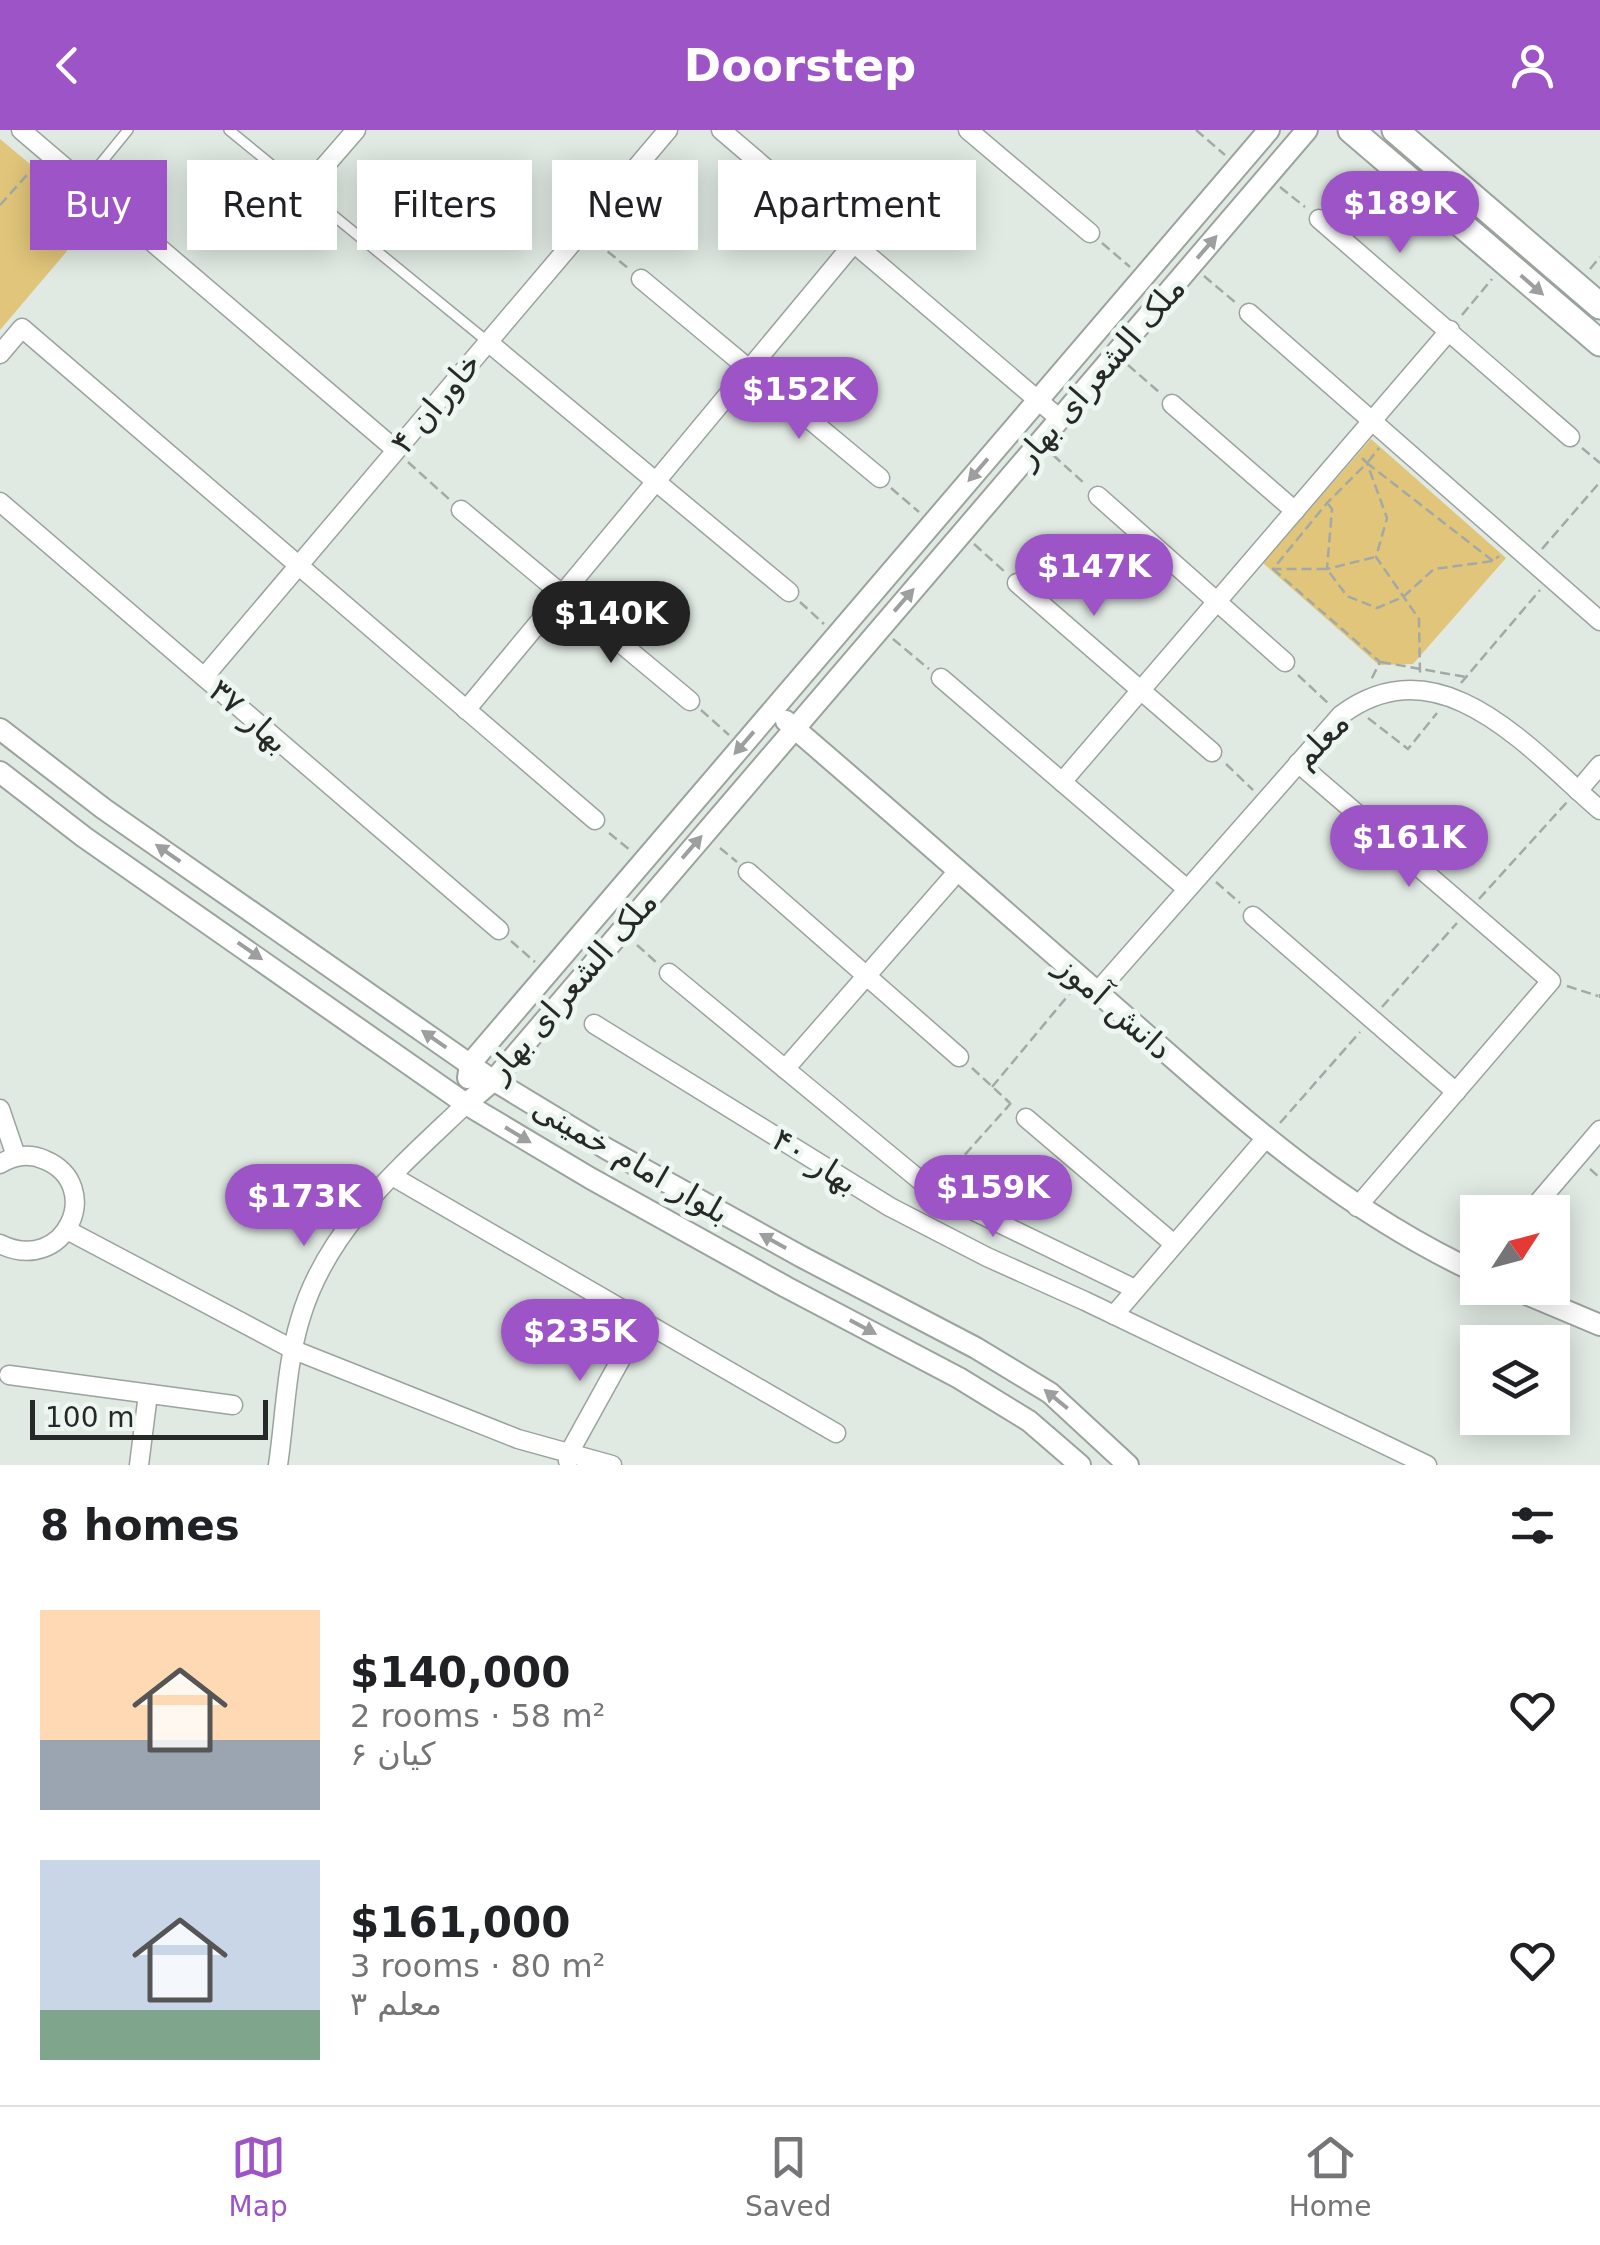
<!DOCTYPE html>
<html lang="en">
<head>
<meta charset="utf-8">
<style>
	body { margin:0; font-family:"DejaVu Sans","Noto Sans Arabic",sans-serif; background:#f6f6f6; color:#202124; height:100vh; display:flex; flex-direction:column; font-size:38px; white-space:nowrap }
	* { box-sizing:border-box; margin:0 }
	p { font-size:32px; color:#757577 }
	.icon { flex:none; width:55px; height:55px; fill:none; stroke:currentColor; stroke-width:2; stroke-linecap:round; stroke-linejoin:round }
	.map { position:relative; height:1335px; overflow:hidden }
	.details { display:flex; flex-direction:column; background:#fff; flex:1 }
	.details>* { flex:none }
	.top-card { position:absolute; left:30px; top:30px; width:1000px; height:90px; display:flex; gap:20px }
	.needle { width:65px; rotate:54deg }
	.controls { position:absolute; left:1460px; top:1065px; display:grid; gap:20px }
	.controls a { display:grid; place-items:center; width:110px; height:110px; border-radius:0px; background:#fff; box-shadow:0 5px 25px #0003; font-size:50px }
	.scale { position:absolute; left:30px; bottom:25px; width:238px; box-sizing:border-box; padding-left:10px; border:5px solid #262927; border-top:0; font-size:28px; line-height:35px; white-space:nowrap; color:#262927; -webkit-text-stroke:8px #edf6f0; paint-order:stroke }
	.price { position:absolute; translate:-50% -85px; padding:0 22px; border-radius:35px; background:#9d54c7; color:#fff; font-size:32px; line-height:65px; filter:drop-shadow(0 2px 5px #0008) }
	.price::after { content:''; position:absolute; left:50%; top:60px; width:30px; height:22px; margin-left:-15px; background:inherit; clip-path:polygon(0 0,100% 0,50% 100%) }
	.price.selected { background:#222; color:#fff }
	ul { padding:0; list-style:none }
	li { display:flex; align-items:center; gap:30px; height:250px; padding:0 40px }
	li span { display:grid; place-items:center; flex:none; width:280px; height:200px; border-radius:0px; color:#555 }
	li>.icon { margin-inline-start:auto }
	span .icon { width:120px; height:120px; fill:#fffc; stroke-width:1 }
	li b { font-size:42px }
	h2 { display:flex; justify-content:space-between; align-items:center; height:120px; padding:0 40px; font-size:42px }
	.chip { padding:0 35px; border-radius:0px; background:#fff; box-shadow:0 5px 25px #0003; font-size:35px; line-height:90px }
	.chip.selected { background:#9d54c7; color:#fff }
	header { display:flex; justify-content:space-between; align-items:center; height:130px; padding:0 40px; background:#9d54c7; color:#fff; font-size:45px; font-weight:700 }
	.menu { display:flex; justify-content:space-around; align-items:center; height:140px; border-top:2px solid #e0e0e0; background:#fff; font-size:28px; color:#757577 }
	.menu a { display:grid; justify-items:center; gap:5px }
	.menu .selected { color:#9d54c7 }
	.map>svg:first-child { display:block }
	.green { fill:#e0c57a }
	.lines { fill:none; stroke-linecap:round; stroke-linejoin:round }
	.service-casing { stroke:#9ba39d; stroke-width:12 }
	.minor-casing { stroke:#9ba39d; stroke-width:21 }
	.tertiary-casing { stroke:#9ba39d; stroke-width:24 }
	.secondary-casing { stroke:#9ba39d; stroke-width:29 }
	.path { stroke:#a3aaa5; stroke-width:2.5; stroke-dasharray:10 5; stroke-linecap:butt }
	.service { stroke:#fff; stroke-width:9 }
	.minor { stroke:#fff; stroke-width:18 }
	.tertiary { stroke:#fff; stroke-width:20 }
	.secondary { stroke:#fff; stroke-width:25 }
	.oneway { fill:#9d9f9e }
	.labels { text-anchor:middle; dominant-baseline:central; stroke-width:10; stroke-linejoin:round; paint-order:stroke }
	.street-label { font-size:32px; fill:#262927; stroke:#edf6f0 }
</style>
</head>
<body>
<header><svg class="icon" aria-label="back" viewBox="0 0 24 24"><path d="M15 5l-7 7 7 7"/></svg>Doorstep<svg class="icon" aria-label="person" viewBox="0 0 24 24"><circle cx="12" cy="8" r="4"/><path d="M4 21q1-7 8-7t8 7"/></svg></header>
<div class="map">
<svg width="1600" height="1335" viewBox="0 0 1600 1335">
	<rect width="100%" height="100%" fill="#e0e9e2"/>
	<g class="green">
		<path d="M0 9 95 88 0 200Z"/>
		<path d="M1371 309 1506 428 1413 534 1379 535 1263 433Z"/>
	</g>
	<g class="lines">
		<g class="service-casing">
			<g id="service">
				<path d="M229 0 488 212"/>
				<path d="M84 54 128 0"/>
			</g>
		</g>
		<g class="minor-casing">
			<g id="minor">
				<path d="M21 0 396 320"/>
				<path d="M721 0 1060 289"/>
				<path d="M968 0 1090 103"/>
				<path d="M303 61 356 0"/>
				<path d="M1319 89 1570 307"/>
				<path d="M641 149 880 348"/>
				<path d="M1249 183 1600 491"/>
				<path d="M488 212 789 462"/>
				<path d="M0 224 22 198 595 690"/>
				<path d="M1172 274 1295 381"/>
				<path d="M1098 366 1285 532"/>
				<path d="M0 372 499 800"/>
				<path d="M461 380 690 571"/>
				<path d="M1017 453 1212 622"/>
				<path d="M204 547 668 0"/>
				<path d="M941 548 1187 759"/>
				<path d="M466 580 854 113"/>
				<path d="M1298 633 1551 851 1357 1077"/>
				<path d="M1062 652 1450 200"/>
				<path d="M1578 661 1600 635"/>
				<path d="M748 742 959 927"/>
				<path d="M1253 786 1456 962"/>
				<path d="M669 843 933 1061 1135 1159"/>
				<path d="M1097 862 1341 585C1440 511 1529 619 1600 680"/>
				<path d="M594 894 890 1077 987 1127 1085 1171 1427 1335"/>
				<path d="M785 939 958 741"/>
				<path d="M0 979 16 1026"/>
				<path d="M1026 988 1174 1114"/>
				<path d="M0 1034C14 1025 30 1023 45 1030 105 1055 66 1146 0 1114"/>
				<path d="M392 1046 836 1303"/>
				<path d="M1530 1082 1600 1000"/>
				<path d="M67 1100 294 1220 518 1309 612 1335"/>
				<path d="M1114 1185 1265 1009"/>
				<path d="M9 1245 233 1275"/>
				<path d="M568 1331 569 1323 642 1191"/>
				<path d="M139 1335 148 1264"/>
				<path d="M278 1335C285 1288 286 1236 300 1190 326 1099 400 1037 466 974"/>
			</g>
		</g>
		<g class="tertiary-casing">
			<g id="tertiary">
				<path d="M786 591C897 686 1007 784 1118 880 1234 981 1336 1077 1478 1143"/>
				<path d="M0 599 104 679 485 945 607 1019 802 1127 976 1218 1050 1263 1128 1335"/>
				<path d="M0 642 84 707 466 974 590 1048 786 1157 959 1248 1029 1291 1080 1335"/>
				<path d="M468 948 470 934 1269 0"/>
				<path d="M466 974 494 950 1307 0"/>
				<path d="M1512 1158 1600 1195"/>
			</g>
		</g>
		<g class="secondary-casing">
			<g id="secondary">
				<path d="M1351 0 1600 213"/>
				<path d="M1395 0 1600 176"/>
			</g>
		</g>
		<g class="path">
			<path d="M1196 0 1225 25"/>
			<path d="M1280 57 1305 77"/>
			<path d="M0 75 36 35"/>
			<path d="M596 112 628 138"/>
			<path d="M1102 113 1130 137"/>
			<path d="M1590 139 1600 127"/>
			<path d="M1204 146 1236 173"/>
			<path d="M1462 185 1492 149"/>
			<path d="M1128 235 1159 262"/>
			<path d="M1582 318 1600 333"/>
			<path d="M1053 325 1084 353"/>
			<path d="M1362 328 1367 333 1387 388 1376 427 1419 489 1420 544"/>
			<path d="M408 332 450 370"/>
			<path d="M1368 332 1379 318"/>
			<path d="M891 358 919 382"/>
			<path d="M1328 374 1332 379 1327 439 1375 427"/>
			<path d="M974 414 1005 442"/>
			<path d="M1542 419 1600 352"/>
			<path d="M1493 431 1367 333 1327 373 1273 439H1327L1347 466 1377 478 1403 467 1434 439 1493 431 1499 426"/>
			<path d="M1273 439 1380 532 1371 550"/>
			<path d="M800 472 824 494"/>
			<path d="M893 509 929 539"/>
			<path d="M1381 532 1466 547"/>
			<path d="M1298 545 1329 574"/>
			<path d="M1461 553 1540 460"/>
			<path d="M701 580 729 605"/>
			<path d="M1368 588 1408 619 1437 583"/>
			<path d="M1226 634 1253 660"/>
			<path d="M609 703 630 720"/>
			<path d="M720 718 737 732"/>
			<path d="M1216 752 1240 773"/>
			<path d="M1479 769 1568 671"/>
			<path d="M511 811 535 832"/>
			<path d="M637 815 657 833"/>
			<path d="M1567 856 1598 866"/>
			<path d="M1600 864V868"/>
			<path d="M1382 877 1457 793"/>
			<path d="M972 938 1010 973"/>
			<path d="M992 957 1071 862"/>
			<path d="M1280 993 1360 902"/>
			<path d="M1590 1039 1600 1048"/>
			<path d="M945 1047 1011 973"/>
		</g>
		<use href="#service" class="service"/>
		<use href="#minor" class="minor"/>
		<use href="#tertiary" class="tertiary"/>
		<use href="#secondary" class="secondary"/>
	</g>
	<defs><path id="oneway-solid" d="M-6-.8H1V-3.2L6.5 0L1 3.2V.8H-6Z" transform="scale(2.5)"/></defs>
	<g class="oneway">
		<use href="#oneway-solid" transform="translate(1207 117) rotate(-49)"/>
		<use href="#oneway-solid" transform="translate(1532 155) rotate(41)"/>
		<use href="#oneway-solid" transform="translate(978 340) rotate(131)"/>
		<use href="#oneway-solid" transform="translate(904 470) rotate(-49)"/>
		<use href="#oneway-solid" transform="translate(744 613) rotate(131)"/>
		<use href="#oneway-solid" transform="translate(692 717) rotate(-49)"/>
		<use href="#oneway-solid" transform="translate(168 723) rotate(-145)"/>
		<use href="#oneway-solid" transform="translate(250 821) rotate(35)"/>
		<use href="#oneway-solid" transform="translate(434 909) rotate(-145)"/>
		<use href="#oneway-solid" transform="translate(518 1005) rotate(31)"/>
		<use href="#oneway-solid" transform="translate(773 1111) rotate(-151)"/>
		<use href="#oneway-solid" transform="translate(863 1197) rotate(28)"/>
		<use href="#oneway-solid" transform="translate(1056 1269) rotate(-141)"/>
	</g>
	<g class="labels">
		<g class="street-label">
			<text transform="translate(1100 242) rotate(-49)">ملک الشعرای بهار</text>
			<text transform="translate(436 273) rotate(-50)">خاوران ۴</text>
			<text transform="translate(249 586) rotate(41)">بهار ۳۷</text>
			<text transform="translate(1321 610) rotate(-46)">معلم</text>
			<text transform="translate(572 856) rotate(-49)">ملک الشعرای بهار</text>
			<text transform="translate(1114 877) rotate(41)">دانش آموز</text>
			<text transform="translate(631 1030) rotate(30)">بلوار امام خمینی</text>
			<text transform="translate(815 1031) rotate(32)">بهار ۴۰</text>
		</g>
	</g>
</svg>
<div class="controls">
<a><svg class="needle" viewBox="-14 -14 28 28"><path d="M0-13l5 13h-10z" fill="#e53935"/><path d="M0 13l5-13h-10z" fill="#757577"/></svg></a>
<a><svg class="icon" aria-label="layers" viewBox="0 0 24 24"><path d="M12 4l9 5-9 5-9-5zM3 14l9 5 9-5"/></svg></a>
</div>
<div class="scale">100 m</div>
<b class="price" style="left:1400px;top:126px">$189K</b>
<b class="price" style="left:799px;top:312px">$152K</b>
<b class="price" style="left:1094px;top:489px">$147K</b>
<b class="price selected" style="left:611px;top:536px">$140K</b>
<b class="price" style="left:1409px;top:760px">$161K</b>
<b class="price" style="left:993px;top:1110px">$159K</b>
<b class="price" style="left:304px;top:1119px">$173K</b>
<b class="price" style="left:580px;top:1254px">$235K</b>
<div class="top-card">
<a class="chip selected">Buy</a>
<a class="chip">Rent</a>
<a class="chip">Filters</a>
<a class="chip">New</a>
<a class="chip">Apartment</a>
</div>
</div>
<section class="details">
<h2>8 homes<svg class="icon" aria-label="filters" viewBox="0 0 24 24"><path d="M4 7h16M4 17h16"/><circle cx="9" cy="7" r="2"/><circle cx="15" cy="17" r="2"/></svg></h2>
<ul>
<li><span style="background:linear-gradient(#ffd9b3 65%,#9aa5b1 0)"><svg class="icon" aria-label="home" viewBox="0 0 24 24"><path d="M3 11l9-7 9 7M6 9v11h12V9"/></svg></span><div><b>$140,000</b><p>2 rooms · 58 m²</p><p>کیان ۶</p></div><svg class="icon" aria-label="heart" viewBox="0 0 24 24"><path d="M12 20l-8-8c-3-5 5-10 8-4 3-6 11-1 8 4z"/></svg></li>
<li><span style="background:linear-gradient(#c9d6e8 75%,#7fa58c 0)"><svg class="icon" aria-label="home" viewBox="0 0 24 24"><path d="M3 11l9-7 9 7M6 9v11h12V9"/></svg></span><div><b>$161,000</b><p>3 rooms · 80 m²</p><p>معلم ۳</p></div><svg class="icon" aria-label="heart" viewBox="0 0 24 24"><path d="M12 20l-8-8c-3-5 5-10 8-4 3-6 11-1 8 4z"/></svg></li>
</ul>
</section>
<nav class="menu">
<a class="selected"><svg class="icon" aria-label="map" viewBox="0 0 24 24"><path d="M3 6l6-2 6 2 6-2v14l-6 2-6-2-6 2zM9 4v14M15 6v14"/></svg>Map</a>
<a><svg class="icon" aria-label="saved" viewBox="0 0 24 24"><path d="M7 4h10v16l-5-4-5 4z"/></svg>Saved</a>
<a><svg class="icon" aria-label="home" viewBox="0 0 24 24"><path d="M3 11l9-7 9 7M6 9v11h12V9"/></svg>Home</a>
</nav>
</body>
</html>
